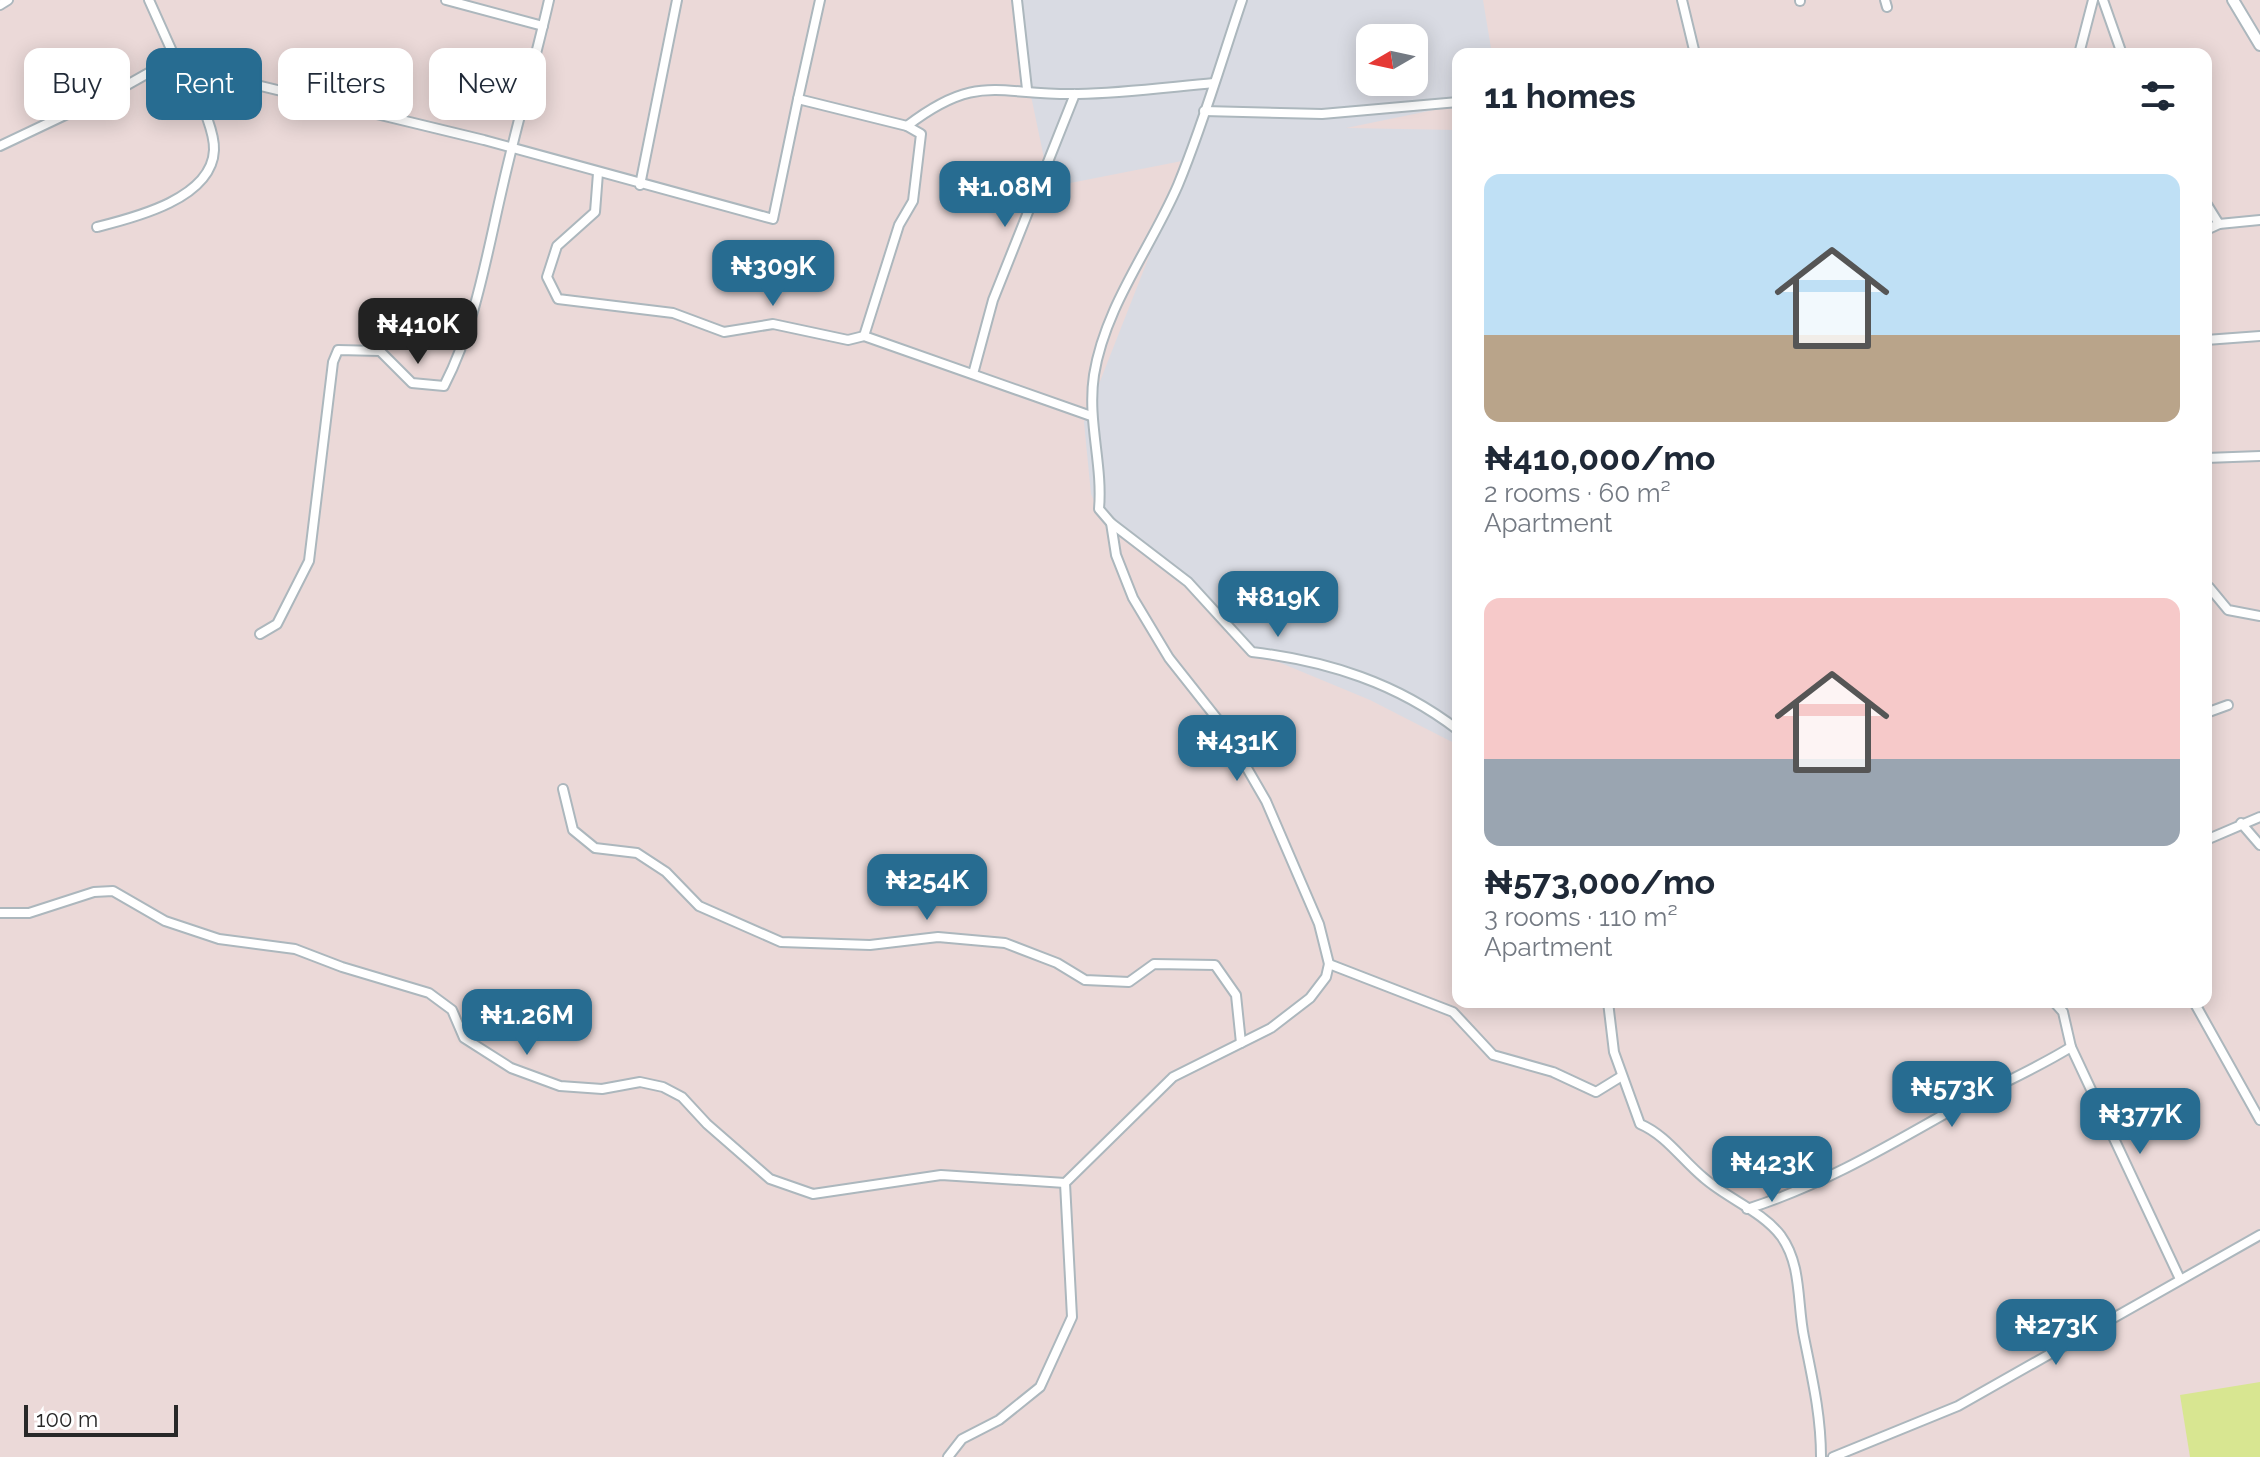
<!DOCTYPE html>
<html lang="en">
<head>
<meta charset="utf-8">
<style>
	body { margin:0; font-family:Raleway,sans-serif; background:#f6f6f7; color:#1f2937; height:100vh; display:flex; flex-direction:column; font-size:30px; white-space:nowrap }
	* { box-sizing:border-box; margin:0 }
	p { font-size:26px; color:#747a83 }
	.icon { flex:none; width:44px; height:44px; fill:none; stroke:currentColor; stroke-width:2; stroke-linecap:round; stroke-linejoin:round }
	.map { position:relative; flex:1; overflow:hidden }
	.details { position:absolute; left:1452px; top:48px; width:760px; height:960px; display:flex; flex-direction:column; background:#fff; border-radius:16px; box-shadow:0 4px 20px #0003 }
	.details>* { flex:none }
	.guide { position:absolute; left:24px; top:48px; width:760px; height:72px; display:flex; gap:16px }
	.needle { width:52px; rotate:261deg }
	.buttons { position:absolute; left:1356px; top:24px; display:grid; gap:16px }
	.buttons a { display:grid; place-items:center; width:72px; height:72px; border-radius:16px; background:#fff; box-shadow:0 4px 20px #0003; font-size:40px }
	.scale { position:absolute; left:24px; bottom:20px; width:154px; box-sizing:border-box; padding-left:8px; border:4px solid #282828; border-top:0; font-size:22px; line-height:28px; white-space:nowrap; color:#282828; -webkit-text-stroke:6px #fff; paint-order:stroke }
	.price { position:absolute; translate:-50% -68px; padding:0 18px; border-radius:16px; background:#276c91; color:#fff; font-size:26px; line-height:52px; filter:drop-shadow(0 2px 4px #0008) }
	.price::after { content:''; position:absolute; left:50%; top:48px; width:24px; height:18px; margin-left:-12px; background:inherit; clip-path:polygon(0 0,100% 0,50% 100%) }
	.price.on { background:#222; color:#fff }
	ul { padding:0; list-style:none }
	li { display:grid; align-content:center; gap:16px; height:424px; padding:0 32px }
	li span { display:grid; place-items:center; height:248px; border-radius:16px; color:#555 }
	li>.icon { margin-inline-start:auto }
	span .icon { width:144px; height:144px; fill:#fffc; stroke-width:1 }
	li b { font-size:34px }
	h2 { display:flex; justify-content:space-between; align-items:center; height:96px; padding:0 32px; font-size:34px }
	.tag { padding:0 28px; border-radius:16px; background:#fff; box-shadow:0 4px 20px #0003; font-size:28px; line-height:72px }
	.tag.on { background:#276c91; color:#fff }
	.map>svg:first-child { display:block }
	.industrial { fill:#d9dbe3; fill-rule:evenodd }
	.green { fill:#d8e691 }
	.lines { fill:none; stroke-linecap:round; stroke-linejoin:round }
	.minor-casing { stroke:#acb7bd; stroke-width:12 }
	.tertiary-casing { stroke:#acb7bd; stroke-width:14 }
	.minor { stroke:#fff; stroke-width:8 }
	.tertiary { stroke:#fff; stroke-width:10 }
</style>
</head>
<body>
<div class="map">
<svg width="2260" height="1457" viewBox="0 0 2260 1457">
	<rect width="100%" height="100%" fill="#ebd9d8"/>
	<path class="industrial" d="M1011 0H1483L1492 54H1458V105L1346 128 1458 130V745L1370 700 1254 652 1200 588 1102 519 1091 494 1084 422 1187 160 1050 187ZM1370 38H1414V82H1370Z"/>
	<path class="green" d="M2260 1382V1457H2190L2180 1395Z"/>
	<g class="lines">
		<g class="minor-casing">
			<g id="minor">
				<path d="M149 0 175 58 186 68 484 140 773 219 798 99"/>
				<path d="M446 0 543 26"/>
				<path d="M820 0 798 99 907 126C979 71 998 96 1078 94 1123 93 1169 87 1214 83"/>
				<path d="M1017 0 1027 89"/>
				<path d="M1682 0 1695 54"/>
				<path d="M1800 0V1"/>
				<path d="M1885 0 1887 7"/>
				<path d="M2103 0 2122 54"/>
				<path d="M0 5 8 0"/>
				<path d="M2079 54 2093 0"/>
				<path d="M1204 111 1322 114 1458 102"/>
				<path d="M0 146 120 89 175 58"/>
				<path d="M598 173 595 212 557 246 547 277 558 299 673 313 724 332 773 324 848 340 864 336 1091 416"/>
				<path d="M640 185 677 0"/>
				<path d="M2206 203 2219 224 2206 230"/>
				<path d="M2219 224 2260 220"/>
				<path d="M97 227C133 218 212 199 214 150 215 128 194 88 186 68"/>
				<path d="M864 336 899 225 913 201 921 134 907 126"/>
				<path d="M2206 340 2260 336"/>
				<path d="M973 374 993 300 1075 94"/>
				<path d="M2206 458 2260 456"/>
				<path d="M1111 523 1188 582 1252 652C1328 661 1397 683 1458 730"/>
				<path d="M2209 587 2228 610 2260 616"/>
				<path d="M260 634 277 624 309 561 333 362 338 350 380 351 412 383 444 386C476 324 487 253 503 185 517 123 535 62 549 0"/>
				<path d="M2206 713 2228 705"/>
				<path d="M563 789 573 830 595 848 637 853 666 872 699 906 781 942 870 945 938 937 1005 943 1057 963 1085 980 1129 982 1154 964 1215 965 1236 995 1241 1043"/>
				<path d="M2241 823 2260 845"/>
				<path d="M2206 840 2260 817"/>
				<path d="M0 913H29L94 892 113 891 165 921 219 939 295 949 342 967 429 993 452 1010 464 1038 511 1068 560 1086 602 1089 640 1082 663 1087 682 1097 707 1124 770 1179 813 1194 941 1175 1065 1183"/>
				<path d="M1329 964 1453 1012 1493 1055 1553 1072 1596 1092 1622 1076"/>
				<path d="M1608 1002 1614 1052 1640 1124C1666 1135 1682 1160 1704 1178 1728 1199 1762 1211 1781 1236 1802 1265 1797 1303 1804 1337 1812 1377 1821 1415 1821 1457"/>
				<path d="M2194 1002 2260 1120"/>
				<path d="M2071 1047 2180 1279"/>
				<path d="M1747 1209C1823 1185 1888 1146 1957 1107 1995 1086 2034 1070 2071 1047L2063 1012 2054 1002"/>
				<path d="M948 1457 962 1439 999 1420 1040 1387 1072 1317 1065 1183 1173 1077 1271 1028 1310 998 1326 977 1329 964 1319 924 1266 801 1222 725 1169 658 1133 598 1116 555 1111 523 1099 509C1103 464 1087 421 1094 375 1105 306 1151 248 1178 185 1203 125 1221 62 1242 0"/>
				<path d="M1833 1457 1958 1406 2260 1235"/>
			</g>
		</g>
		<g class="tertiary-casing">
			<path id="tertiary" d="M2233 0 2260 45"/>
		</g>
		<use href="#minor" class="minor"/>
		<use href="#tertiary" class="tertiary"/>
	</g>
</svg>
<div class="buttons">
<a><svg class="needle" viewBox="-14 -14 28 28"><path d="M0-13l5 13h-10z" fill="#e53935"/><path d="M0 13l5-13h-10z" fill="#747a83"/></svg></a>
</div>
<div class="scale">100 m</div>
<b class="price" style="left:1005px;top:229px">₦1.08M</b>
<b class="price" style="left:773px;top:308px">₦309K</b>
<b class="price on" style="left:418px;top:366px">₦410K</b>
<b class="price" style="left:1278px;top:639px">₦819K</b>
<b class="price" style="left:1237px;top:783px">₦431K</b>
<b class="price" style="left:927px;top:922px">₦254K</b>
<b class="price" style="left:527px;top:1057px">₦1.26M</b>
<b class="price" style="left:1952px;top:1129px">₦573K</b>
<b class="price" style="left:2140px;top:1156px">₦377K</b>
<b class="price" style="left:1772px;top:1204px">₦423K</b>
<b class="price" style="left:2056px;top:1367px">₦273K</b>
<div class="guide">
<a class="tag">Buy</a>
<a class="tag on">Rent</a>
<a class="tag">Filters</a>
<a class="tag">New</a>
</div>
<section class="details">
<h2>11 homes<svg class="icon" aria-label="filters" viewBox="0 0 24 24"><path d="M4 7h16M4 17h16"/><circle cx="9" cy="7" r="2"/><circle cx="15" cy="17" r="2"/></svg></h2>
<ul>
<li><span style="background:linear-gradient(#bfe0f5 65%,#b9a48a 0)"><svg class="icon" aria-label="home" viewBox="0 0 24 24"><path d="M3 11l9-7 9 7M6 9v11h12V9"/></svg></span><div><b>₦410,000/mo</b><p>2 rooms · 60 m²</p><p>Apartment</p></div></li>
<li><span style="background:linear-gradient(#f6c9c9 65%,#9aa5b1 0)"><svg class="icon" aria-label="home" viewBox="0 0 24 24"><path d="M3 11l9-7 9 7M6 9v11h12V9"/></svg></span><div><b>₦573,000/mo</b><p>3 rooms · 110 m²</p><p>Apartment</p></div></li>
</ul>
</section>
</div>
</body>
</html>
